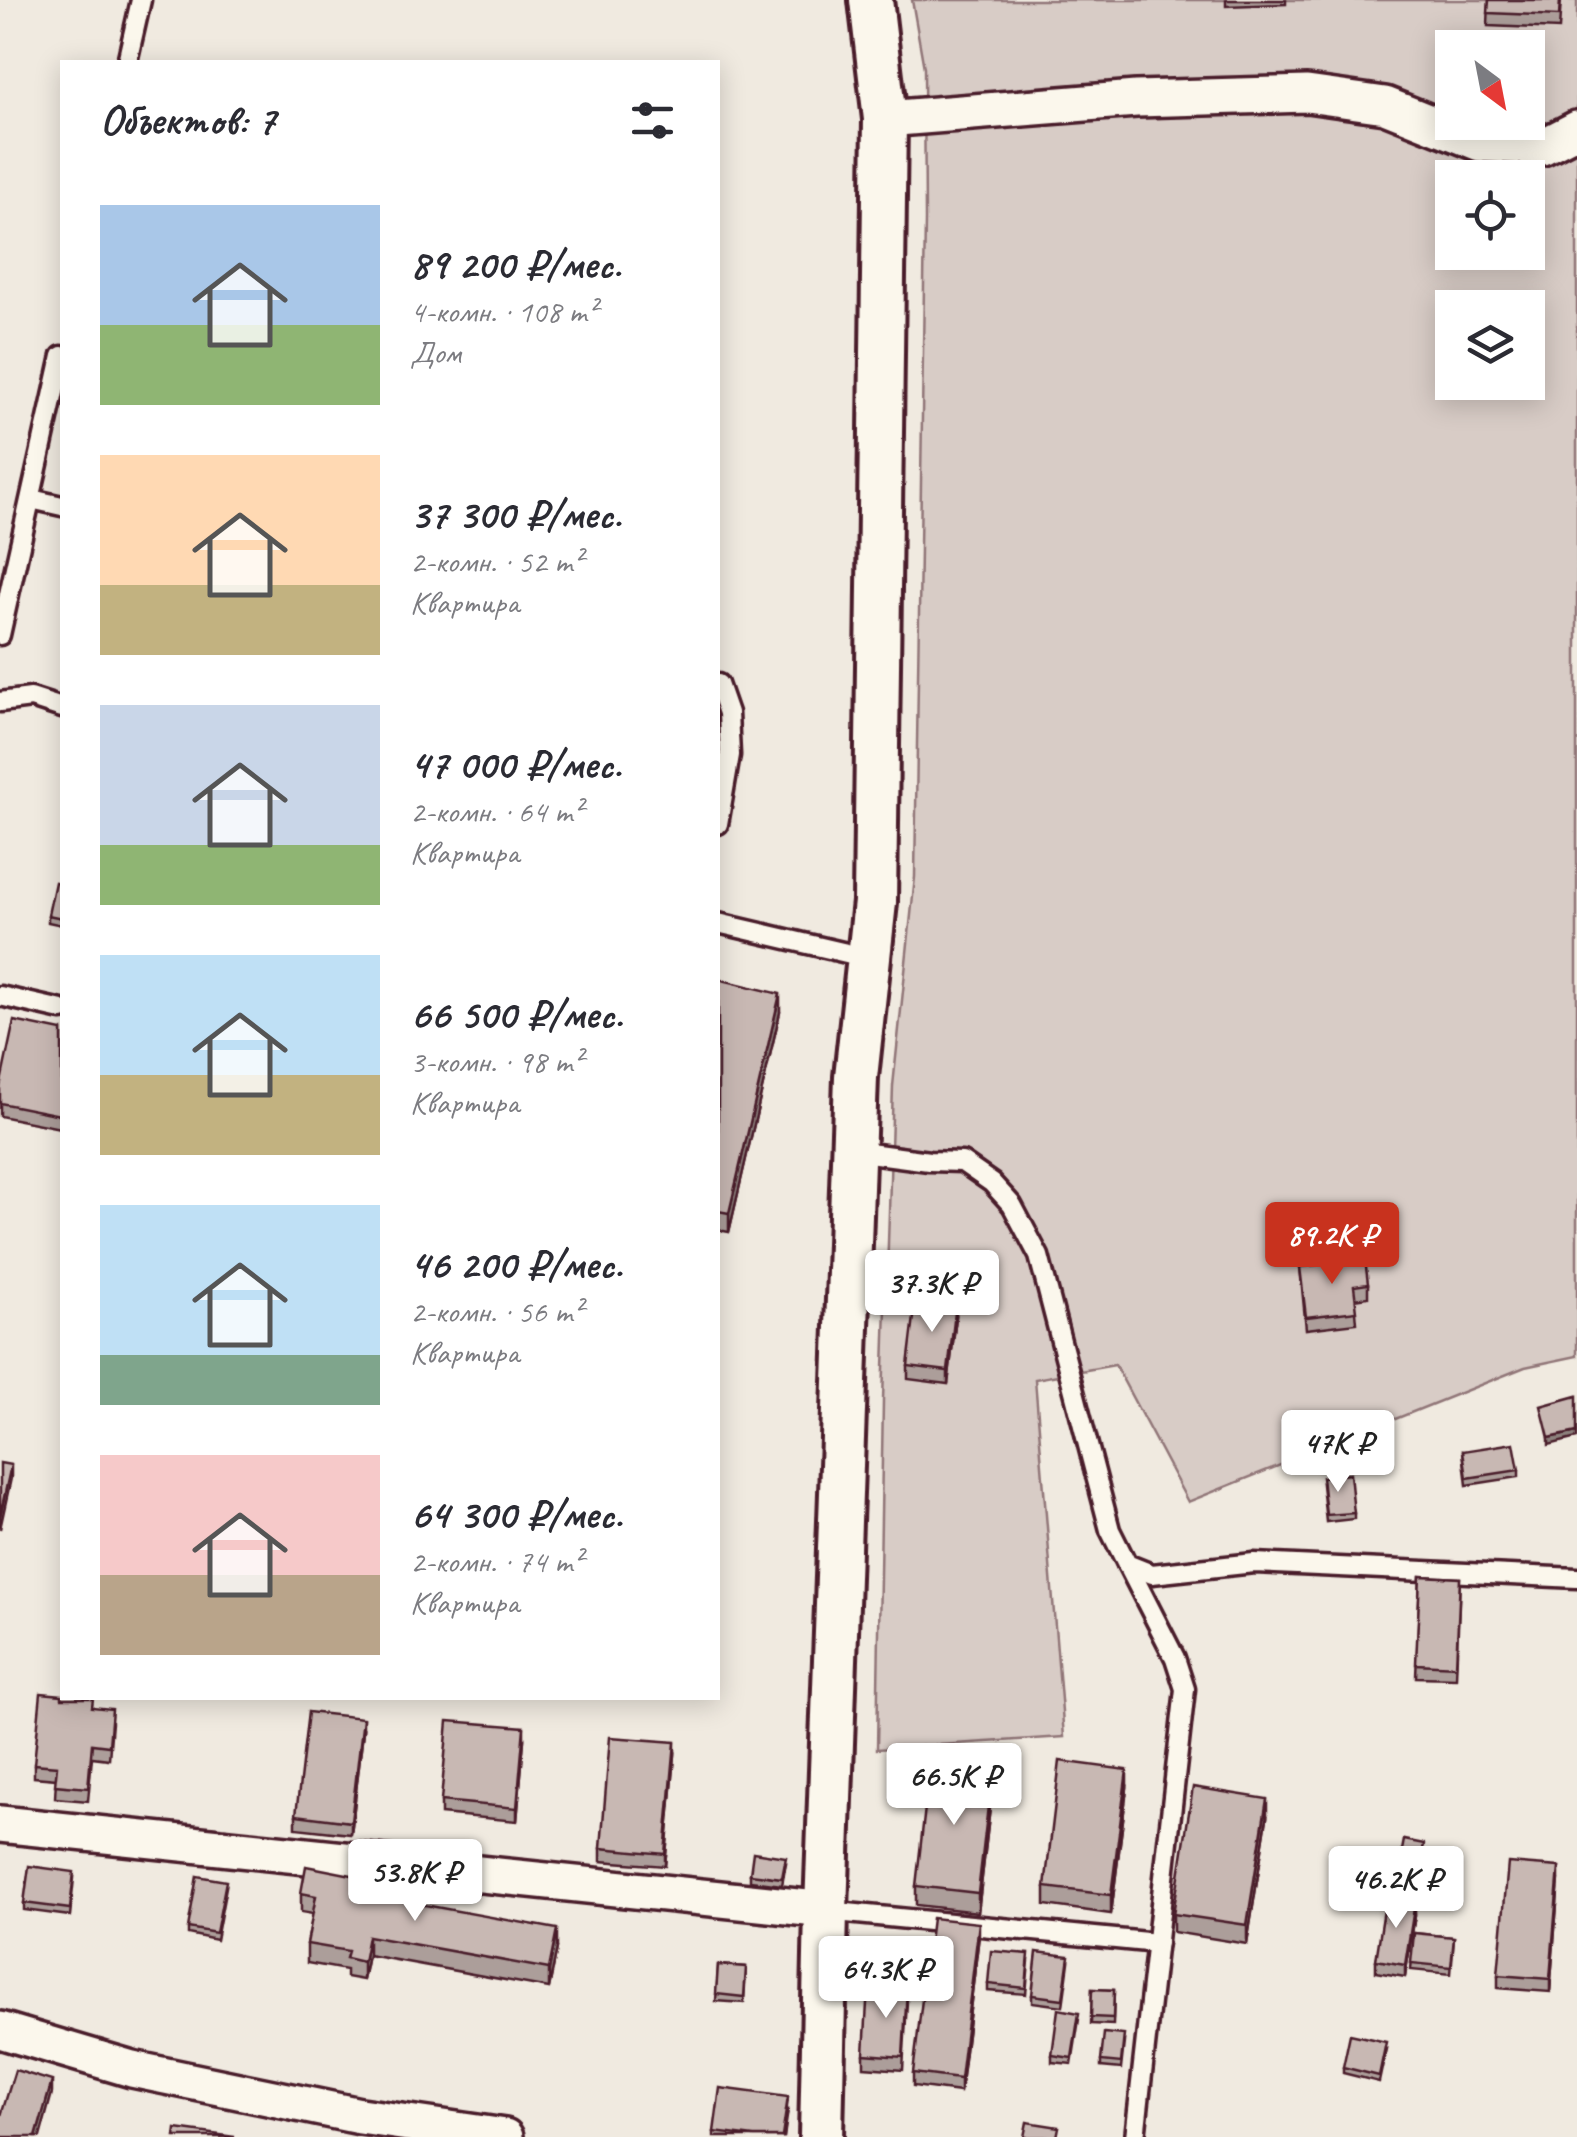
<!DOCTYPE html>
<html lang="ru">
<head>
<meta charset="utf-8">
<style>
	body { margin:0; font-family:Caveat,sans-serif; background:#f7f7f7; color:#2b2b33; height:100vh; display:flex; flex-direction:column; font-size:38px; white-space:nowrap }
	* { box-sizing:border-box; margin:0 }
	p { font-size:32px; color:#7c7c81 }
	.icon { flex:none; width:55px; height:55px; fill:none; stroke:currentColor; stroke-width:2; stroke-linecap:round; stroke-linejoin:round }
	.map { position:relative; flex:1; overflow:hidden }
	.drawer { position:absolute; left:60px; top:60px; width:660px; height:1640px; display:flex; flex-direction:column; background:#fff; border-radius:0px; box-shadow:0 5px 25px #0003 }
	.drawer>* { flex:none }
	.needle { width:65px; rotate:148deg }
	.tools { position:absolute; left:1435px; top:30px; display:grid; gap:20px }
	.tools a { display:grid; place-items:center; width:110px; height:110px; border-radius:0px; background:#fff; box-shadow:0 5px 25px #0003; font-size:50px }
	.price { position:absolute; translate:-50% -85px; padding:0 22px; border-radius:10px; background:#fff; color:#222; font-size:32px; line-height:65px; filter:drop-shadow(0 2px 5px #0008) }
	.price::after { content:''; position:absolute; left:50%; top:60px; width:30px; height:22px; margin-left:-15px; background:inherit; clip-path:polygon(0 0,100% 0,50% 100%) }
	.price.current { background:#c8321e; color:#fff }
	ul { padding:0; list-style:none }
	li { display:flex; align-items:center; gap:30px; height:250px; padding:0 40px }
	li span { display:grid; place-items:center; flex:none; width:280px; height:200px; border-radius:0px; color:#555 }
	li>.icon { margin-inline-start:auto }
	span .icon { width:120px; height:120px; fill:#fffc; stroke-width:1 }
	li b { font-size:42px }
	h2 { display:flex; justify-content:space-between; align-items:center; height:120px; padding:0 40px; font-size:42px }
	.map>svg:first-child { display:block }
	.green { fill:#d8ccc6; stroke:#917678; stroke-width:2.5; fill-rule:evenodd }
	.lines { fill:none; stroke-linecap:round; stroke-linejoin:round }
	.service-casing { stroke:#4a1f2b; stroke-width:25 }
	.minor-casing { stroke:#4a1f2b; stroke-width:42 }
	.tertiary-casing { stroke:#4a1f2b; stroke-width:50 }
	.service { stroke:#fbf7ec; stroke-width:18 }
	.minor { stroke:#fbf7ec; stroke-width:35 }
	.tertiary { stroke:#fbf7ec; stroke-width:42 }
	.wall { fill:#ac9e9a; stroke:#4a1f2b; stroke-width:2.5 }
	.shaded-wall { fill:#8c817d; stroke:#4a1f2b; stroke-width:2.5 }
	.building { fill:#c8b8b3; stroke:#4a1f2b; stroke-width:2.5 }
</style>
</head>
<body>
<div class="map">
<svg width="1577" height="2137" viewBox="0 0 1577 2137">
	<rect width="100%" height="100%" fill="#f0eae0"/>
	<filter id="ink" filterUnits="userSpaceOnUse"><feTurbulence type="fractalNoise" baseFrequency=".01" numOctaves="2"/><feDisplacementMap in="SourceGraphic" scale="20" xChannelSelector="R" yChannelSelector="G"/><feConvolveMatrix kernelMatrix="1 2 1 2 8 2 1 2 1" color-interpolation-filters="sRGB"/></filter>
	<g filter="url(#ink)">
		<path class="green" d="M912 0H1577V1356L1525 1367 1188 1502 1115 1365 1035 1379 1064 1737 877 1749 883 1401 893 1086 915 877 925 219 924 68ZM1452 48H1528V122H1452ZM1452 178H1528V252H1452ZM1452 308H1528V382H1452Z"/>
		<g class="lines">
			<g class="service-casing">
				<g id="service">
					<path d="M127 62 141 0"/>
					<path d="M31 499 62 506"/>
					<path d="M0 635 62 356"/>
					<path d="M718 684 728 713 730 755 718 824"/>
					<path d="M0 702 31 698 62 708"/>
					<path d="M718 923 868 958"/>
					<path d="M0 996 62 1010"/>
					<path d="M854 1151 929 1161 962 1162 992 1183 1012 1205 1039 1256 1110 1530 1127 1564 1152 1574 1254 1563 1577 1578"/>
					<path d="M1127 1564 1175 1658 1185 1689 1135 2137"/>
					<path d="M826 1911 1157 1943"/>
				</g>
			</g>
			<g class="minor-casing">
				<g id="minor">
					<path d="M885 119 1136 99 1307 94 1385 105 1480 143 1542 147 1577 129"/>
					<path d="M0 1824 826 1910"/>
					<path d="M0 2030 132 2069 360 2116 505 2137"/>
				</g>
			</g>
			<g class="tertiary-casing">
				<path id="tertiary" d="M821 2137 826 1910 856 1077 875 902 885 119 871 0"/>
			</g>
			<use href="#service" class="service"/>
			<use href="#minor" class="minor"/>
			<use href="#tertiary" class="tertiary"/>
		</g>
		<g class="wall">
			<path d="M1226 0H1286V4L1226 6Z"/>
			<path d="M1489 0H1561L1559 29 1488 26Z"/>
			<path d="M62 883V925L48 922V915Z"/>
			<path d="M718 979 780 1012 729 1232 718 1230Z"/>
			<path d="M62 1031V1116L60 1128 0 1116V1087Z"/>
			<path d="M1300 1267 1368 1284V1297L1355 1299 1357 1323 1306 1329Z"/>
			<path d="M956 1317 948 1384 908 1379V1366Z"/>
			<path d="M1463 1451 1519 1470V1477L1467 1485Z"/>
			<path d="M1322 1484 1354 1513V1519L1326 1522Z"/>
			<path d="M1420 1576 1460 1578 1456 1678 1416 1677Z"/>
			<path d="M93 1708 112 1722 109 1759 92 1757 88 1801 55 1798 56 1779 34 1777V1764Z"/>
			<path d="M363 1731 351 1834 296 1828V1815Z"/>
			<path d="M524 1740 517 1821 441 1814V1801Z"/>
			<path d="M675 1755 665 1866 601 1861V1848Z"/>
			<path d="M1127 1788 1111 1914 1045 1905V1887Z"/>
			<path d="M992 1790 978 1912 916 1905V1886Z"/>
			<path d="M1267 1818 1247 1944 1173 1932V1914Z"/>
			<path d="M1424 1850 1414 1902 1415 1915 1405 1977 1376 1972V1960L1393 1898Z"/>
			<path d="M786 1863 782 1885 750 1881V1874Z"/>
			<path d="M74 1878 70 1916 24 1910V1903Z"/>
			<path d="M1559 1879 1550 1992 1498 1988V1975Z"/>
			<path d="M226 1887 216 1940 188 1934V1928Z"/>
			<path d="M301 1893 362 1894 557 1948 549 1988 368 1955 363 1980 346 1977V1970L307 1963V1944L313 1914 301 1912Z"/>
			<path d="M1414 1933 1454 1937 1451 1974 1411 1970Z"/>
			<path d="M979 1935 960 2092 913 2086V2073Z"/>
			<path d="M1029 1961 1026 1994 988 1991V1984Z"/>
			<path d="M1069 1962 1063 2006 1032 2002V1995Z"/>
			<path d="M718 1965 746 1967 744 2003 716 2001Z"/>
			<path d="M1092 1989 1114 1990 1113 2025 1091 2024Z"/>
			<path d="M907 2001 903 2070 864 2067V2054Z"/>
			<path d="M1079 2019 1072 2064 1052 2062V2055Z"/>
			<path d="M1124 2042 1121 2069 1101 2067V2061Z"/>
			<path d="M1386 2049 1379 2082 1343 2073V2067Z"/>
			<path d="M788 2110 784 2137H714V2132Z"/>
		</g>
		<g class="shaded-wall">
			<path d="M780 994V1012L729 1232V1213Z"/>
			<path d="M956 1304V1317L948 1384V1371Z"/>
			<path d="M1577 1432V1438L1549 1445V1438Z"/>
			<path d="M11 1465V1478L0 1529V1516Z"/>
			<path d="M363 1718V1731L351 1834V1822Z"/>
			<path d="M524 1727V1740L517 1821V1808Z"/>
			<path d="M675 1742V1755L665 1866V1854Z"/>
			<path d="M1127 1770V1788L1111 1914V1895Z"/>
			<path d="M992 1771V1790L978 1912V1893Z"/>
			<path d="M1267 1799V1818L1247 1944V1925Z"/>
			<path d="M1559 1867V1879L1550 1992V1979Z"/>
			<path d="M1415 1902V1915L1405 1977V1965Z"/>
			<path d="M979 1923V1935L960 2092V2079Z"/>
			<path d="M557 1929V1948L549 1988V1969Z"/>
			<path d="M368 1936V1955L363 1980V1962Z"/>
			<path d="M52 2081V2093L40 2137H36Z"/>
			<path d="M788 2097 784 2137H782Z"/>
		</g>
		<g class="building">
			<path d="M1489 0H1560L1559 16 1488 13Z"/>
			<path d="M55 882 62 883V918L48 915Z"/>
			<path d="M718 979 780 994 729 1213 718 1211Z"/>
			<path d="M14 1021 62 1031V1103L60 1115 0 1103V1087Z"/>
			<path d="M1365 1259 1368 1284 1354 1286 1357 1311 1306 1317 1300 1267Z"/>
			<path d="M916 1300 956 1304 948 1371 908 1366Z"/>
			<path d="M1577 1396V1432L1549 1438 1541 1406Z"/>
			<path d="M1514 1443 1519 1470 1467 1478 1463 1451Z"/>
			<path d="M0 1463 11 1465 0 1516Z"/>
			<path d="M1350 1474 1354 1513 1326 1515 1322 1477Z"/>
			<path d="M1420 1576 1460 1578 1456 1666 1416 1664Z"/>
			<path d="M41 1693 62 1695V1698H93L92 1707 112 1709 109 1746 92 1744 88 1788 55 1785 57 1766 34 1764Z"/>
			<path d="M308 1712 363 1718 351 1822 296 1815Z"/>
			<path d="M448 1721 524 1727 517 1808 441 1801Z"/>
			<path d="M610 1737 675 1742 665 1854 601 1848Z"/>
			<path d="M1060 1761 1127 1770 1111 1895 1045 1887Z"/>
			<path d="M930 1764 992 1771 978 1893 916 1886Z"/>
			<path d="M1193 1787 1267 1799 1247 1925 1173 1914Z"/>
			<path d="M1404 1840 1424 1844 1413 1901 1393 1898Z"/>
			<path d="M753 1852 786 1857 782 1878 750 1874Z"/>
			<path d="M1508 1863 1559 1867 1550 1979 1498 1975Z"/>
			<path d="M29 1866 74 1872 70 1909 24 1903Z"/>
			<path d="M306 1866 362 1877 359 1893 557 1929 549 1969 368 1936 363 1962 346 1958 348 1951 307 1944 316 1896 301 1893Z"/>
			<path d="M197 1876 226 1881 216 1933 188 1928Z"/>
			<path d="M1386 1897 1415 1902 1405 1965 1376 1960Z"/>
			<path d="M932 1918 979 1923 960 2079 913 2073Z"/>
			<path d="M1414 1933 1454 1937 1451 1967 1411 1963Z"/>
			<path d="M991 1951 1029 1954 1026 1988 988 1984Z"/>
			<path d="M1037 1952 1069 1956 1063 1999 1032 1995Z"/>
			<path d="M718 1965 746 1967 744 1997 716 1994Z"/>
			<path d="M868 1986 907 1988 903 2057 864 2054Z"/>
			<path d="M1092 1989 1114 1990 1113 2018 1091 2017Z"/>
			<path d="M1058 2009 1079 2013 1072 2058 1052 2055Z"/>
			<path d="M1104 2033 1124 2035 1121 2063 1101 2061Z"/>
			<path d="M1350 2034 1386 2042 1379 2076 1343 2067Z"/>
			<path d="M15 2070 52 2081 36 2137H0V2119Z"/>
			<path d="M720 2088 788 2097 782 2137H754L714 2132Z"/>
			<path d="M1027 2122 1059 2127 1057 2137H1024Z"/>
			<path d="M176 2129 235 2137H175Z"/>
		</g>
	</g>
</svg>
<div class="tools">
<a><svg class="needle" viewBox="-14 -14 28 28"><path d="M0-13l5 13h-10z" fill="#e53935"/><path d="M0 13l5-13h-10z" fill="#7c7c81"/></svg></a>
<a><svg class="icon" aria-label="locate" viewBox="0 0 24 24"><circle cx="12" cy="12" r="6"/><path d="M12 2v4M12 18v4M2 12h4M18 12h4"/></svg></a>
<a><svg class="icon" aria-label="layers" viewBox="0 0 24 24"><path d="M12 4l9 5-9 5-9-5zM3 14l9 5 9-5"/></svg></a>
</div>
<b class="price current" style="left:1332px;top:1287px">89.2K ₽</b>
<b class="price" style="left:932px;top:1335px">37.3K ₽</b>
<b class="price" style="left:1338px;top:1495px">47K ₽</b>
<b class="price" style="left:954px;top:1828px">66.5K ₽</b>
<b class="price" style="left:415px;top:1924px">53.8K ₽</b>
<b class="price" style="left:1396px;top:1931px">46.2K ₽</b>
<b class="price" style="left:886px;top:2021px">64.3K ₽</b>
<section class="drawer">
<h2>Объектов: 7<svg class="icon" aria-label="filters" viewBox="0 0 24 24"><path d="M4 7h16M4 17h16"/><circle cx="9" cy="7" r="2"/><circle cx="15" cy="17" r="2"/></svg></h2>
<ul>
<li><span style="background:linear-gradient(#a9c7e8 60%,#8fb573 0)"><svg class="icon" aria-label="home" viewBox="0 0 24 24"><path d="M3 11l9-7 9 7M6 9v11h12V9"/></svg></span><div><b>89 200 ₽/мес.</b><p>4-комн. · 108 m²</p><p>Дом</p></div></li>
<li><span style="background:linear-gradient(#ffd9b3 65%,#c2b280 0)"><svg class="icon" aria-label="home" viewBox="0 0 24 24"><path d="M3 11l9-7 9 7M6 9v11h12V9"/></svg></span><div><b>37 300 ₽/мес.</b><p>2-комн. · 52 m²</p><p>Квартира</p></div></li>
<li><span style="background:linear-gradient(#c9d6e8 70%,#8fb573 0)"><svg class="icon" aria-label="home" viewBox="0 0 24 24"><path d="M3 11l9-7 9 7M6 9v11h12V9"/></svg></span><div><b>47 000 ₽/мес.</b><p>2-комн. · 64 m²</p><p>Квартира</p></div></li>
<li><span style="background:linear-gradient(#bfe0f5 60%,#c2b280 0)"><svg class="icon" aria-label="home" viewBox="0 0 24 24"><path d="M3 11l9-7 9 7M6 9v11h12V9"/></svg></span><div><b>66 500 ₽/мес.</b><p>3-комн. · 98 m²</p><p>Квартира</p></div></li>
<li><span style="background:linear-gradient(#bfe0f5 75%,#7fa58c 0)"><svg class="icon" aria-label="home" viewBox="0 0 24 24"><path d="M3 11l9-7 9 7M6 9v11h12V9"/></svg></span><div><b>46 200 ₽/мес.</b><p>2-комн. · 56 m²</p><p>Квартира</p></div></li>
<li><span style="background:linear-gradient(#f6c9c9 60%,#b9a48a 0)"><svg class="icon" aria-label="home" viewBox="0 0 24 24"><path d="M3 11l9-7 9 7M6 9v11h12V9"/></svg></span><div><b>64 300 ₽/мес.</b><p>2-комн. · 74 m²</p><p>Квартира</p></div></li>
</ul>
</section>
</div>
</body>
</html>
